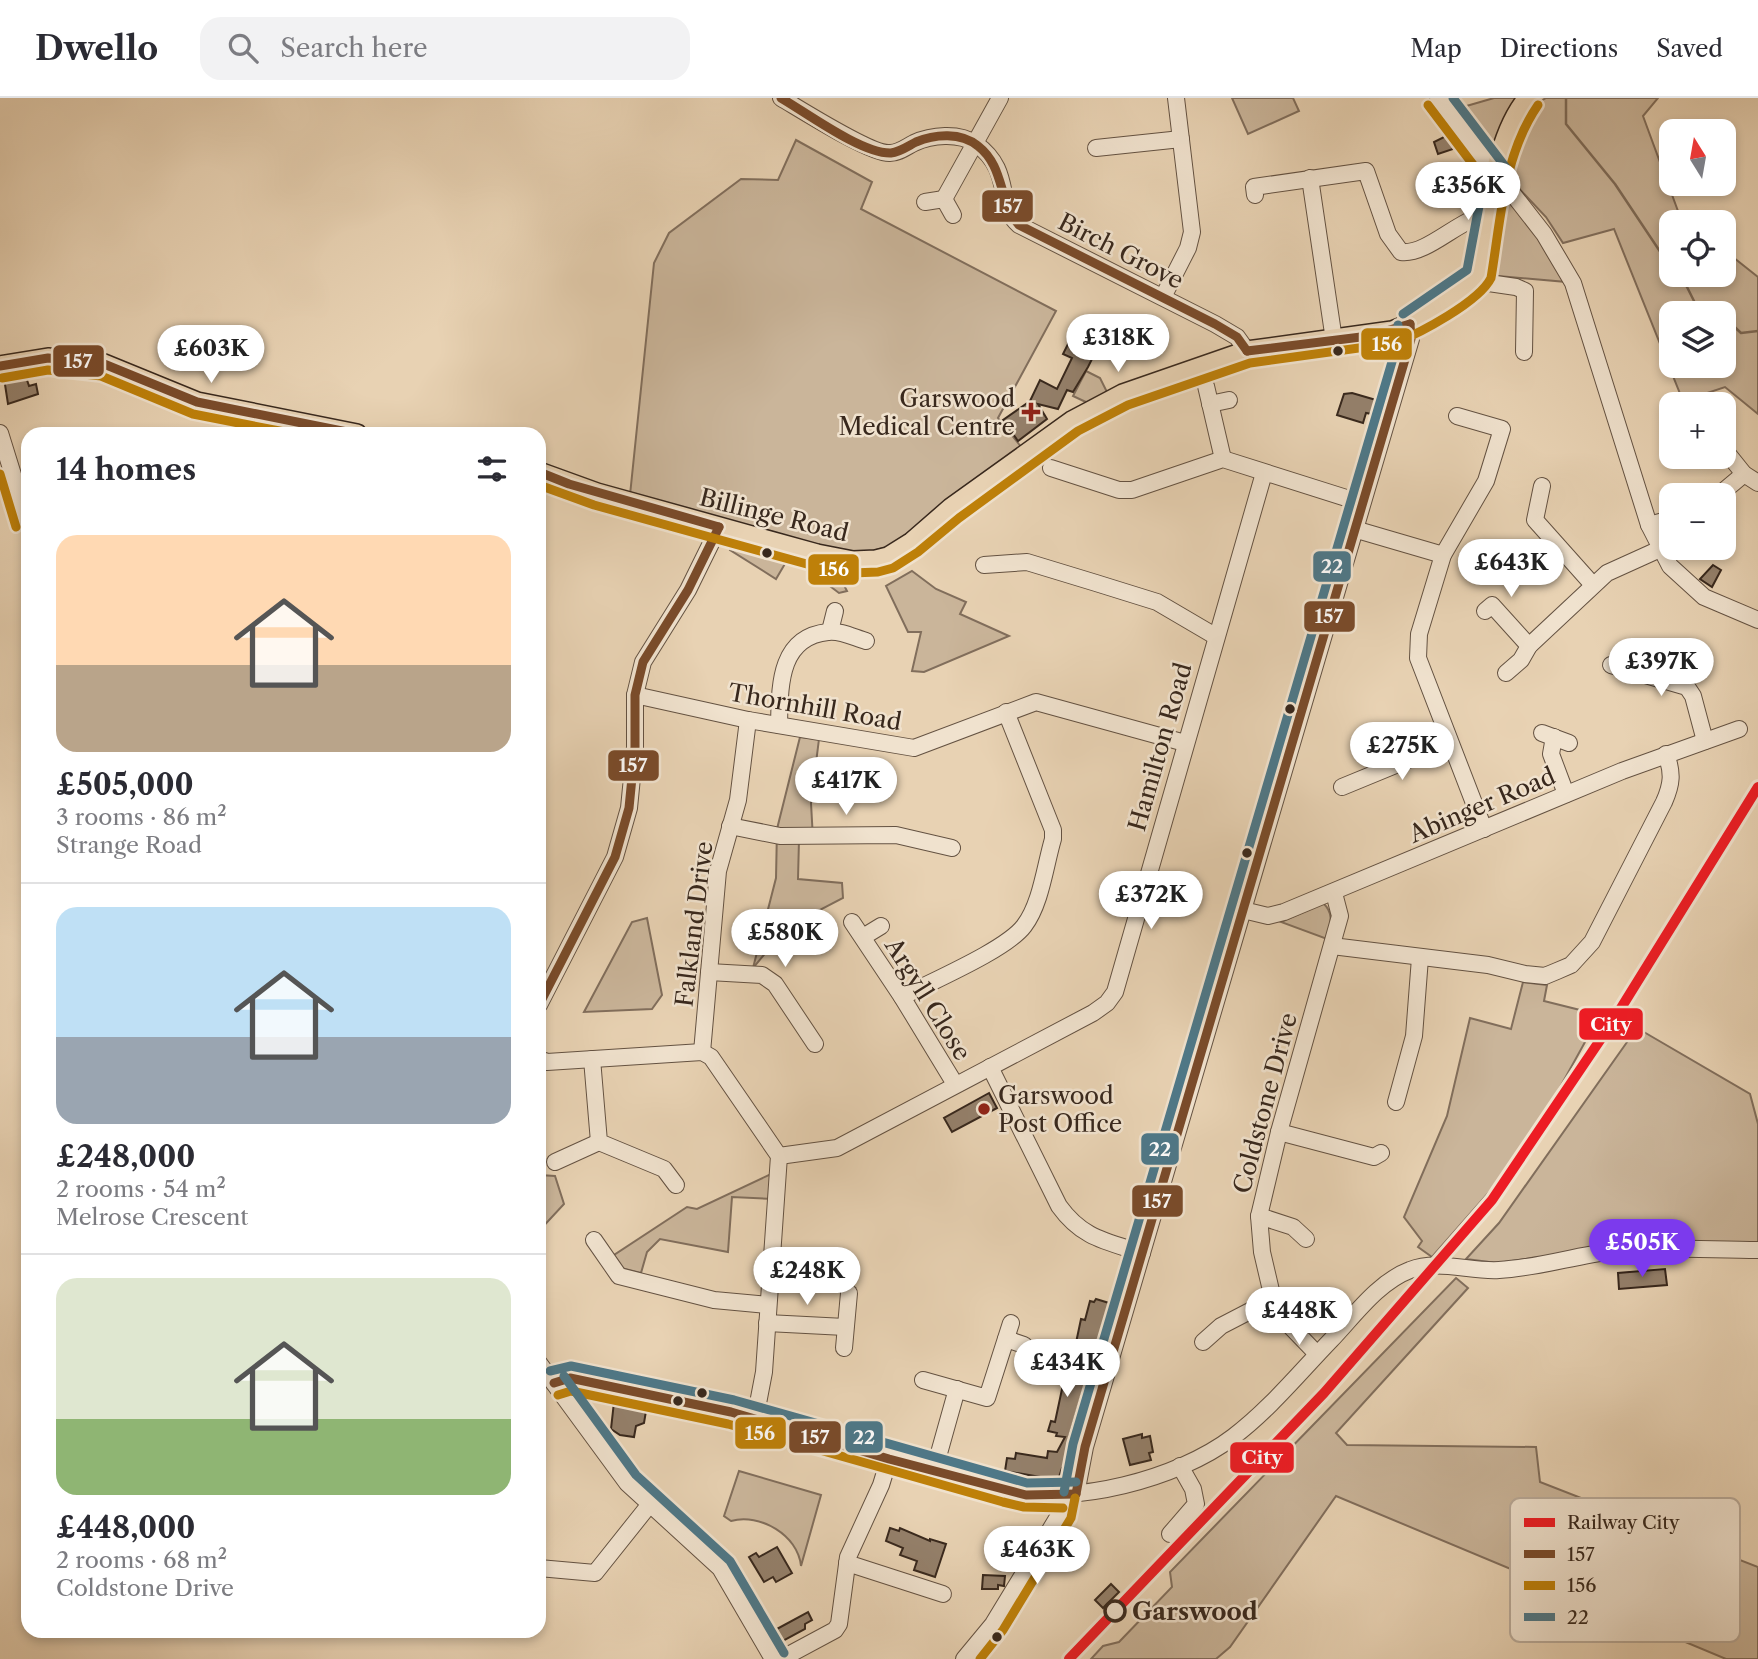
<!DOCTYPE html>
<html lang="en">
<head>
<meta charset="utf-8">
<style>
	body { margin:0; font-family:"Libre Caslon Text",serif; background:#f2f2f3; color:#2b2b33; height:100vh; display:flex; flex-direction:column; font-size:26px; white-space:nowrap }
	* { box-sizing:border-box; margin:0 }
	p { font-size:23px; color:#7c7c81 }
	.icon { flex:none; width:38px; height:38px; fill:none; stroke:currentColor; stroke-width:2; stroke-linecap:round; stroke-linejoin:round }
	.map { position:relative; flex:1; overflow:hidden }
	.side { position:absolute; left:21px; top:329px; width:525px; height:1211px; display:flex; flex-direction:column; background:#fff; border-radius:21px; box-shadow:0 4px 10px #0003 }
	.side>* { flex:none }
	.needle { width:46px; rotate:349deg }
	.controls { position:absolute; left:1659px; top:21px; display:grid; gap:14px }
	.controls a { display:grid; place-items:center; width:77px; height:77px; border-radius:14px; background:#fff; box-shadow:0 4px 10px #0003; font-size:35px }
	.price { position:absolute; translate:-50% -60px; padding:0 16px; border-radius:24px; background:#fff; color:#222; font-size:23px; line-height:46px; filter:drop-shadow(0 2px 4px #0008) }
	.price::after { content:''; position:absolute; left:50%; top:42px; width:21px; height:16px; margin-left:-10px; background:inherit; clip-path:polygon(0 0,100% 0,50% 100%) }
	.price.on { background:#7c3aed; color:#fff }
	ul { padding:0; list-style:none }
	li { display:grid; align-content:center; gap:14px; height:371px; padding:0 35px }
	li+li { border-top:2px solid #e1e1e2 }
	li span { display:grid; place-items:center; height:217px; border-radius:21px; color:#555 }
	li>.icon { margin-inline-start:auto }
	span .icon { width:126px; height:126px; fill:#fffc; stroke-width:1 }
	li b { font-size:30px }
	h2 { display:flex; justify-content:space-between; align-items:center; height:84px; padding:0 35px; font-size:30px }
	header { display:flex; align-items:center; gap:42px; box-sizing:border-box; height:98px; padding:0 35px; background:#fff; border-bottom:2px solid #e1e1e2 }
	header strong { font-size:33px }
	nav { display:flex; gap:38px; margin-inline-start:auto; font-size:24px }
	.search { width:490px; height:63px; background:#f2f2f3; display:flex; align-items:center; gap:18px; box-sizing:border-box; padding:0 24px; border-radius:21px; color:#7c7c81; font-size:26px }
	.map>svg:first-child { display:block }
	.green { fill:#cab59a; stroke:#816e5c; stroke-width:2; fill-rule:evenodd }
	.lines { fill:none; stroke-linecap:round; stroke-linejoin:round }
	.stream { stroke:#7e6b58; stroke-width:2.5 }
	.building { fill:#94806b; stroke:#38281d; stroke-width:2 }
	.minor-casing { stroke:#645242; stroke-width:18 }
	.major-casing { stroke:#38281d; stroke-width:22 }
	.minor { stroke:#f0e2ce; stroke-width:16 }
	.major { stroke:#e8d2b3; stroke-width:19 }
	.bus-1-casing { stroke:#f0e2ce; stroke-width:14 }
	.bus-2-casing { stroke:#f0e2ce; stroke-width:14 }
	.bus-3-casing { stroke:#f0e2ce; stroke-width:14 }
	.bus-1 { stroke:#7a4b2a; stroke-width:9 }
	.bus-2 { stroke:#be8009; stroke-width:9 }
	.bus-3 { stroke:#4e7888; stroke-width:9 }
	.rail-1-casing { stroke:#f0e2ce; stroke-width:16 }
	.rail-1 { stroke:#ed1c24; stroke-width:10 }
	.bus-dot { fill:#38281d; stroke:#f0e2ce; stroke-width:2.5 }
	.poi-dot { fill:#8f2418; stroke:#f0e2ce; stroke-width:2.5 }
	.stop-dot { fill:#f0e2ce; stroke:#38281d; stroke-width:3.5 }
	.labels { text-anchor:middle; dominant-baseline:central; stroke-width:5; stroke-linejoin:round; paint-order:stroke }
	.street-label { font-size:24px; fill:#38281d; stroke:#f0e2ce }
	.poi-label { font-size:24px; fill:#38281d; stroke:#f0e2ce; text-anchor:end }
	.stop-label { font-size:24px; font-weight:bold; fill:#38281d; stroke:#f0e2ce; text-anchor:start }
	.key { fill:#f0e2ce; stroke:#b9aa99; stroke-width:2 }
	.key-label { font-size:19px; fill:#38281d }
	.line-badge { stroke:#f0e2ce; stroke-width:2.5 }
	.badge-label { font-size:19px; text-anchor:middle; font-weight:bold; fill:#fff }
</style>
</head>
<body>
<header>
<strong>Dwello</strong>
<div class="search"><svg class="icon" aria-label="search" viewBox="0 0 24 24"><circle cx="10" cy="10" r="6"/><path d="M15 15l6 6"/></svg>Search here</div>
<nav><a>Map</a><a>Directions</a><a>Saved</a></nav>
</header>
<div class="map">
<svg width="1758" height="1561" viewBox="0 0 1758 1561">
	<rect width="100%" height="100%" fill="#e8d2b3"/>
	<filter id="stains"><feTurbulence type="fractalNoise" baseFrequency=".00286" numOctaves="4"/><feColorMatrix values="0 0 0 0 .2 0 0 0 0 .09 0 0 0 0 .02 0 0 0 .5 -.17"/></filter>
	<radialGradient id="worn" r=".72"><stop offset=".6" stop-color="#630" stop-opacity="0"/><stop offset="1" stop-color="#630" stop-opacity=".3"/></radialGradient>
	<g class="green">
		<path d="M1232 0H1293L1299 13 1248 36Z"/>
		<path d="M1494 0H1521L1494 65 1470 32 1463 9Z"/>
		<path d="M1546 0H1658L1643 18 1682 124H1671V177H1724V159L1729 156 1758 179V316L1725 289 1683 303 1614 131 1563 145 1546 119 1511 82 1509 75 1515 48 1534 7ZM1671 215H1724V268H1671Z"/>
		<path d="M796 42 872 84 861 111 1056 213 998 320 1022 350 890 448 858 457 630 397 654 165 669 135 741 81 778 82Z"/>
		<path d="M1507 98 1528 121 1567 184 1487 177 1501 103Z"/>
		<path d="M1086 273 1100 280 1107 294 1088 305 1073 298Z"/>
		<path d="M732 444 833 466 847 493 839 495 802 467 786 464 776 481 730 452Z"/>
		<path d="M912 473 936 491 966 504 960 516 1009 538 924 574 912 573 921 534H908L886 488Z"/>
		<path d="M800 639 819 641 811 705 813 741 799 742 798 781 842 785 843 800 787 829 753 870 776 780 777 731Z"/>
		<path d="M1323 805C1335 816 1330 827 1327 841L1281 824Z"/>
		<path d="M647 820 662 897 652 911 584 914 632 824Z"/>
		<path d="M1523 884 1547 887 1544 903 1600 917 1548 1011 1491 1092 1432 1159 1418 1149 1422 1143 1404 1119 1447 1018 1470 920 1511 931Z"/>
		<path d="M1637 930 1750 996 1758 1026V1144H1648L1497 1165 1466 1161 1499 1125Z"/>
		<path d="M771 1076 773 1101 732 1099 728 1154 660 1141 647 1154 641 1175 621 1170 611 1159 687 1109 697 1111Z"/>
		<path d="M539 1077 555 1078 564 1106 539 1133Z"/>
		<path d="M1456 1180 1468 1190 1336 1335 1347 1347 1536 1349 1540 1384 1758 1469V1561H1726L1336 1398 1230 1549 1216 1561H1091L1103 1548 1119 1544 1172 1489 1170 1474Z"/>
		<path d="M739 1373 821 1397 801 1468C798 1437 760 1415 731 1423L724 1418Z"/>
	</g>
	<g class="lines">
		<g class="stream">
			<path d="M1566 0V26L1615 86 1671 170"/>
			<path d="M1677 177 1687 189 1700 215"/>
			<path d="M1724 219 1741 235 1758 233"/>
		</g>
	</g>
	<g class="building">
		<path d="M1452 35 1459 49 1438 56 1434 44Z"/>
		<path d="M1069 244 1094 257 1088 269 1073 294 1067 292 1058 311 1038 306 1047 321 1018 343 1003 322 1030 303 1040 282 1057 291 1072 260 1063 256Z"/>
		<path d="M25 276 29 288 36 286 38 296 8 306 4 280Z"/>
		<path d="M1352 295 1376 302 1372 316 1366 315 1363 325 1337 317 1344 296Z"/>
		<path d="M1713 467 1721 472 1712 489 1700 481Z"/>
		<path d="M989 995 997 1010 952 1034 944 1020Z"/>
		<path d="M1665 1171 1667 1187 1619 1191 1618 1175Z"/>
		<path d="M1096 1201 1109 1205 1069 1339 1066 1371 1062 1370 1058 1382 1005 1373 1007 1360 1015 1361 1016 1355 1047 1360 1048 1353 1057 1354 1065 1339 1056 1338 1057 1335 1048 1333 1051 1323 1055 1324 1065 1277 1069 1278 1081 1221 1085 1222 1090 1203 1094 1204Z"/>
		<path d="M618 1301 647 1307 644 1325 636 1328 634 1339 620 1337 611 1331 614 1304Z"/>
		<path d="M1142 1336V1340L1150 1338 1153 1354 1149 1355 1151 1362 1130 1367 1123 1341Z"/>
		<path d="M890 1430 899 1433 900 1430 930 1443V1441L946 1446 935 1479 914 1472 917 1463 900 1457 903 1450 886 1443Z"/>
		<path d="M777 1449 792 1475 776 1484 773 1479 764 1484 749 1459 756 1455 759 1459Z"/>
		<path d="M983 1477 1005 1478 1004 1488 998 1487V1491H982Z"/>
		<path d="M1111 1486 1119 1494 1103 1510 1095 1502Z"/>
		<path d="M808 1514 812 1522 805 1526V1531L781 1544 775 1532Z"/>
	</g>
	<g class="lines">
		<g class="minor-casing">
			<g id="minor">
				<path d="M781 0C800 11 872 57 890 55 899 55 906 49 914 45 931 37 959 34 976 46 1014 73 995 107 1019 127L1215 226 1237 239 1247 253"/>
				<path d="M1438 0 1544 136 1573 185 1649 427 1670 468 1704 499 1758 522"/>
				<path d="M1096 50 1181 41"/>
				<path d="M1310 80 1334 242"/>
				<path d="M1255 97 1254 89 1366 73 1388 136 1401 154C1423 157 1451 130 1473 121"/>
				<path d="M944 101 1000 0"/>
				<path d="M925 104 944 101 953 117"/>
				<path d="M1475 183 1516 189 1525 193 1524 254"/>
				<path d="M1163 199 1188 150 1192 134 1176 0"/>
				<path d="M1206 288 1223 361"/>
				<path d="M1210 306 1229 302"/>
				<path d="M1457 318 1502 331 1486 383 1443 457 1419 536 1418 560 1484 731"/>
				<path d="M0 335 28 425"/>
				<path d="M1724 351 1744 376 1758 385"/>
				<path d="M1051 370 1119 392H1132L1223 361 1362 405"/>
				<path d="M1542 388 1535 422 1593 487"/>
				<path d="M1719 397 1744 376"/>
				<path d="M1649 427 1671 421"/>
				<path d="M1354 431 1443 457"/>
				<path d="M984 467 1027 464 1096 485 1157 504 1215 538"/>
				<path d="M1485 513 1492 507 1529 548"/>
				<path d="M830 533 835 513"/>
				<path d="M1611 567 1687 589 1693 598 1705 643"/>
				<path d="M1506 575 1521 562 1529 548 1607 475 1660 451"/>
				<path d="M635 597 748 622 914 650 1036 604 1185 645"/>
				<path d="M779 627C780 590 778 539 828 534 840 532 855 540 866 543"/>
				<path d="M1542 635 1569 645"/>
				<path d="M1554 639 1551 656 1566 696"/>
				<path d="M1342 689 1449 645"/>
				<path d="M730 728 780 738 896 737 952 750"/>
				<path d="M1243 812 1268 818 1284 814 1622 673 1739 631"/>
				<path d="M852 824 902 899 955 986"/>
				<path d="M863 839 881 828"/>
				<path d="M1332 848 1488 867 1525 876 1545 878 1557 873 1571 867 1592 844 1664 704C1672 686 1673 675 1666 656"/>
				<path d="M709 874 762 877 775 886 815 946"/>
				<path d="M902 899C932 883 1006 852 1024 828 1041 806 1045 768 1053 741V732L1006 614"/>
				<path d="M539 907 615 759 629 710 635 649V597L643 564 688 492 719 429"/>
				<path d="M702 954 718 773 738 702 748 622"/>
				<path d="M539 961 547 964 702 954 711 959 779 1058 764 1274 755 1321"/>
				<path d="M592 961 599 1044 664 1071 676 1087"/>
				<path d="M990 969 1059 1108C1082 1140 1105 1143 1142 1155"/>
				<path d="M1396 1004 1414 938 1420 860"/>
				<path d="M1279 1034 1374 1059 1381 1055"/>
				<path d="M779 1058 837 1050 1093 915 1107 905 1115 894 1264 375"/>
				<path d="M555 1064 599 1044"/>
				<path d="M1259 1118 1293 1129 1306 1141"/>
				<path d="M594 1142 619 1178 714 1202 768 1207"/>
				<path d="M767 1225 845 1229"/>
				<path d="M1006 1241 1024 1247"/>
				<path d="M1203 1244 1221 1228 1273 1201"/>
				<path d="M844 1250 849 1195"/>
				<path d="M1317 1256 1292 1230 1273 1201 1262 1154 1259 1118 1279 1034 1340 818 1334 795"/>
				<path d="M539 1265 627 1385 720 1470 773 1561"/>
				<path d="M923 1282 987 1300 1011 1225"/>
				<path d="M554 1285 570 1280 731 1314 1006 1392C1073 1408 1178 1381 1233 1339 1269 1312 1300 1274 1331 1242 1354 1218 1378 1184 1410 1172 1437 1161 1471 1174 1499 1172 1539 1170 1576 1157 1615 1153 1662 1148 1710 1152 1758 1152"/>
				<path d="M934 1373 957 1291"/>
				<path d="M1076 1396 1085 1349 1142 1155 1411 241 1410 226"/>
				<path d="M1170 1436 1196 1406 1193 1391 1180 1368"/>
				<path d="M847 1465 943 1496"/>
				<path d="M539 1470 595 1475 650 1406"/>
				<path d="M781 1561 835 1532 839 1526 848 1459 881 1387 889 1361"/>
				<path d="M964 1561 993 1526 1061 1414 1063 1398"/>
			</g>
		</g>
		<g class="major-casing">
			<g id="major">
				<path d="M0 268 48 260 104 266 197 304 357 336"/>
				<path d="M539 374 597 395 817 456 853 463 876 462 888 459 912 444 951 410 1072 323 1123 296 1247 253 1392 233 1410 226 1475 183 1479 177C1488 124 1493 41 1528 0"/>
			</g>
		</g>
		<use href="#minor" class="minor"/>
		<use href="#major" class="major"/>
		<g class="bus-1-casing">
			<g id="bus-1">
				<path d="M781 0C807 15 862 56 891 55 900 54 908 48 916 44 935 36 961 34 978 48 1005 69 998 103 1019 127L1215 226 1237 239 1247 253"/>
				<path d="M1247 253 1369 238 1410 226"/>
				<path d="M0 268 48 260 104 266 197 304 357 336"/>
				<path d="M539 374 569 386 719 429"/>
				<path d="M539 907 615 759 629 710 635 649V597L643 564 688 492 719 429"/>
				<path d="M554 1285 570 1280 731 1314 889 1361 1026 1397 1076 1396"/>
				<path d="M1076 1396 1085 1349 1411 241 1410 226"/>
			</g>
		</g>
		<g class="bus-2-casing">
			<g id="bus-2">
				<path d="M1428 7 1487 85"/>
				<path d="M2 280 48 272 101 278 193 316 295 336"/>
				<path d="M0 376 16 429"/>
				<path d="M539 387 594 407 814 468 852 475 878 474 893 470 918 454 959 420 1078 333 1128 307 1250 265 1395 245C1420 235 1479 204 1491 180 1501 121 1503 58 1538 7"/>
				<path d="M558 1297 571 1293 728 1326 1003 1404 1024 1409 1063 1410"/>
				<path d="M980 1561 1003 1532 1071 1420 1075 1400"/>
			</g>
		</g>
		<g class="bus-3-casing">
			<g id="bus-3">
				<path d="M1453 0 1507 71"/>
				<path d="M1403 216 1467 172 1485 76"/>
				<path d="M550 1273 571 1268 734 1302 1027 1385 1076 1384"/>
				<path d="M564 1278 636 1377 730 1463 784 1555"/>
				<path d="M1064 1394 1073 1346 1399 240 1398 227"/>
			</g>
		</g>
		<use href="#bus-1" class="bus-1"/>
		<use href="#bus-2" class="bus-2"/>
		<use href="#bus-3" class="bus-3"/>
		<g class="rail-1-casing">
			<path id="rail-1" d="M1069 1561 1324 1295 1492 1102 1613 923 1758 689"/>
		</g>
		<use href="#rail-1" class="rail-1"/>
	</g>
	<g class="bus-dot">
		<circle cx="1338" cy="253" r="6"/>
		<circle cx="767" cy="455" r="6"/>
		<circle cx="1290" cy="611" r="6"/>
		<circle cx="1247" cy="755" r="6"/>
		<circle cx="702" cy="1295" r="6"/>
		<circle cx="678" cy="1303" r="6"/>
		<circle cx="997" cy="1539" r="6"/>
	</g>
	<g class="poi-dot">
		<path d="M1027.5 303.5h7v7h7v7h-7v7h-7v-7h-7v-7h7z"/>
		<circle cx="984" cy="1011" r="7"/>
	</g>
	<circle class="stop-dot" cx="1115" cy="1513" r="10"/>
	<g class="labels">
		<g class="street-label">
			<text transform="translate(1121 153) rotate(27)">Birch Grove</text>
			<text transform="translate(774 417) rotate(14)">Billinge Road</text>
			<text transform="translate(815 609) rotate(10)">Thornhill Road</text>
			<text transform="translate(1160 649) rotate(-74)">Hamilton Road</text>
			<text transform="translate(1482 707) rotate(-23)">Abinger Road</text>
			<text transform="translate(694 826) rotate(-83)">Falkland Drive</text>
			<text transform="translate(928 901) rotate(58)">Argyll Close</text>
			<text transform="translate(1265 1005) rotate(-75)">Coldstone Drive</text>
		</g>
		<g class="poi-label">
			<text x="1015" y="300">Garswood<tspan x="1015" dy="28">Medical Centre</tspan></text>
			<text x="998" y="997" text-anchor="start">Garswood<tspan x="998" dy="28">Post Office</tspan></text>
		</g>
		<g class="stop-label">
			<text x="1132" y="1513">Garswood</text>
		</g>
	</g>
	<rect x="1510" y="1400" width="230" height="144" rx="10" class="key"/>
	<rect x="1524" y="1420" width="31" height="9" fill="#ed1c24"/>
	<rect x="1524" y="1452" width="31" height="8" fill="#7a4b2a"/>
	<rect x="1524" y="1483" width="31" height="9" fill="#be8009"/>
	<rect x="1524" y="1515" width="31" height="8" fill="#4e7888"/>
	<g class="key-label">
		<text x="1567" y="1431">Railway City</text>
		<text x="1567" y="1463">157</text>
		<text x="1567" y="1494">156</text>
		<text x="1567" y="1526">22</text>
	</g>
	<g class="line-badge">
		<rect x="981" y="91" width="53" height="34" rx="7" fill="#7a4b2a"/>
		<rect x="1360" y="229" width="53" height="34" rx="7" fill="#be8009"/>
		<rect x="52" y="246" width="53" height="34" rx="7" fill="#7a4b2a"/>
		<rect x="1312" y="452" width="40" height="33" rx="7" fill="#4e7888"/>
		<rect x="807" y="455" width="53" height="33" rx="7" fill="#be8009"/>
		<rect x="1303" y="502" width="53" height="33" rx="7" fill="#7a4b2a"/>
		<rect x="607" y="651" width="53" height="33" rx="7" fill="#7a4b2a"/>
		<rect x="1578" y="909" width="66" height="34" rx="7" fill="#ed1c24"/>
		<rect x="1140" y="1034" width="40" height="34" rx="7" fill="#4e7888"/>
		<rect x="1131" y="1086" width="53" height="34" rx="7" fill="#7a4b2a"/>
		<rect x="734" y="1318" width="53" height="34" rx="7" fill="#be8009"/>
		<rect x="844" y="1322" width="40" height="34" rx="7" fill="#4e7888"/>
		<rect x="788" y="1322" width="54" height="34" rx="7" fill="#7a4b2a"/>
		<rect x="1229" y="1343" width="66" height="33" rx="7" fill="#ed1c24"/>
	</g>
	<g class="badge-label">
		<text x="1008" y="115">157</text>
		<text x="1387" y="253">156</text>
		<text x="78" y="270">157</text>
		<text x="1332" y="475">22</text>
		<text x="834" y="478">156</text>
		<text x="1329" y="525">157</text>
		<text x="633" y="674">157</text>
		<text x="1611" y="933">City</text>
		<text x="1160" y="1058">22</text>
		<text x="1157" y="1110">157</text>
		<text x="760" y="1342">156</text>
		<text x="864" y="1346">22</text>
		<text x="815" y="1346">157</text>
		<text x="1262" y="1366">City</text>
	</g>
	<rect width="100%" height="100%" filter="url(#stains)"/>
	<rect width="100%" height="100%" fill="url(#worn)"/>
</svg>
<div class="controls">
<a><svg class="needle" viewBox="-14 -14 28 28"><path d="M0-13l5 13h-10z" fill="#e53935"/><path d="M0 13l5-13h-10z" fill="#7c7c81"/></svg></a>
<a><svg class="icon" aria-label="locate" viewBox="0 0 24 24"><circle cx="12" cy="12" r="6"/><path d="M12 2v4M12 18v4M2 12h4M18 12h4"/></svg></a>
<a><svg class="icon" aria-label="layers" viewBox="0 0 24 24"><path d="M12 4l9 5-9 5-9-5zM3 14l9 5 9-5"/></svg></a>
<a>+</a>
<a>−</a>
</div>
<b class="price" style="left:1468px;top:124px">£356K</b>
<b class="price" style="left:1118px;top:276px">£318K</b>
<b class="price" style="left:211px;top:287px">£603K</b>
<b class="price" style="left:1511px;top:501px">£643K</b>
<b class="price" style="left:1661px;top:600px">£397K</b>
<b class="price" style="left:1402px;top:684px">£275K</b>
<b class="price" style="left:846px;top:719px">£417K</b>
<b class="price" style="left:1151px;top:833px">£372K</b>
<b class="price" style="left:785px;top:871px">£580K</b>
<b class="price on" style="left:1642px;top:1181px">£505K</b>
<b class="price" style="left:807px;top:1209px">£248K</b>
<b class="price" style="left:1299px;top:1249px">£448K</b>
<b class="price" style="left:1067px;top:1301px">£434K</b>
<b class="price" style="left:1037px;top:1488px">£463K</b>
<section class="side">
<h2>14 homes<svg class="icon" aria-label="filters" viewBox="0 0 24 24"><path d="M4 7h16M4 17h16"/><circle cx="9" cy="7" r="2"/><circle cx="15" cy="17" r="2"/></svg></h2>
<ul>
<li><span style="background:linear-gradient(#ffd9b3 60%,#b9a48a 0)"><svg class="icon" aria-label="home" viewBox="0 0 24 24"><path d="M3 11l9-7 9 7M6 9v11h12V9"/></svg></span><div><b>£505,000</b><p>3 rooms · 86 m²</p><p>Strange Road</p></div></li>
<li><span style="background:linear-gradient(#bfe0f5 60%,#9aa5b1 0)"><svg class="icon" aria-label="home" viewBox="0 0 24 24"><path d="M3 11l9-7 9 7M6 9v11h12V9"/></svg></span><div><b>£248,000</b><p>2 rooms · 54 m²</p><p>Melrose Crescent</p></div></li>
<li><span style="background:linear-gradient(#dfe7d0 65%,#8fb573 0)"><svg class="icon" aria-label="home" viewBox="0 0 24 24"><path d="M3 11l9-7 9 7M6 9v11h12V9"/></svg></span><div><b>£448,000</b><p>2 rooms · 68 m²</p><p>Coldstone Drive</p></div></li>
</ul>
</section>
</div>
</body>
</html>
